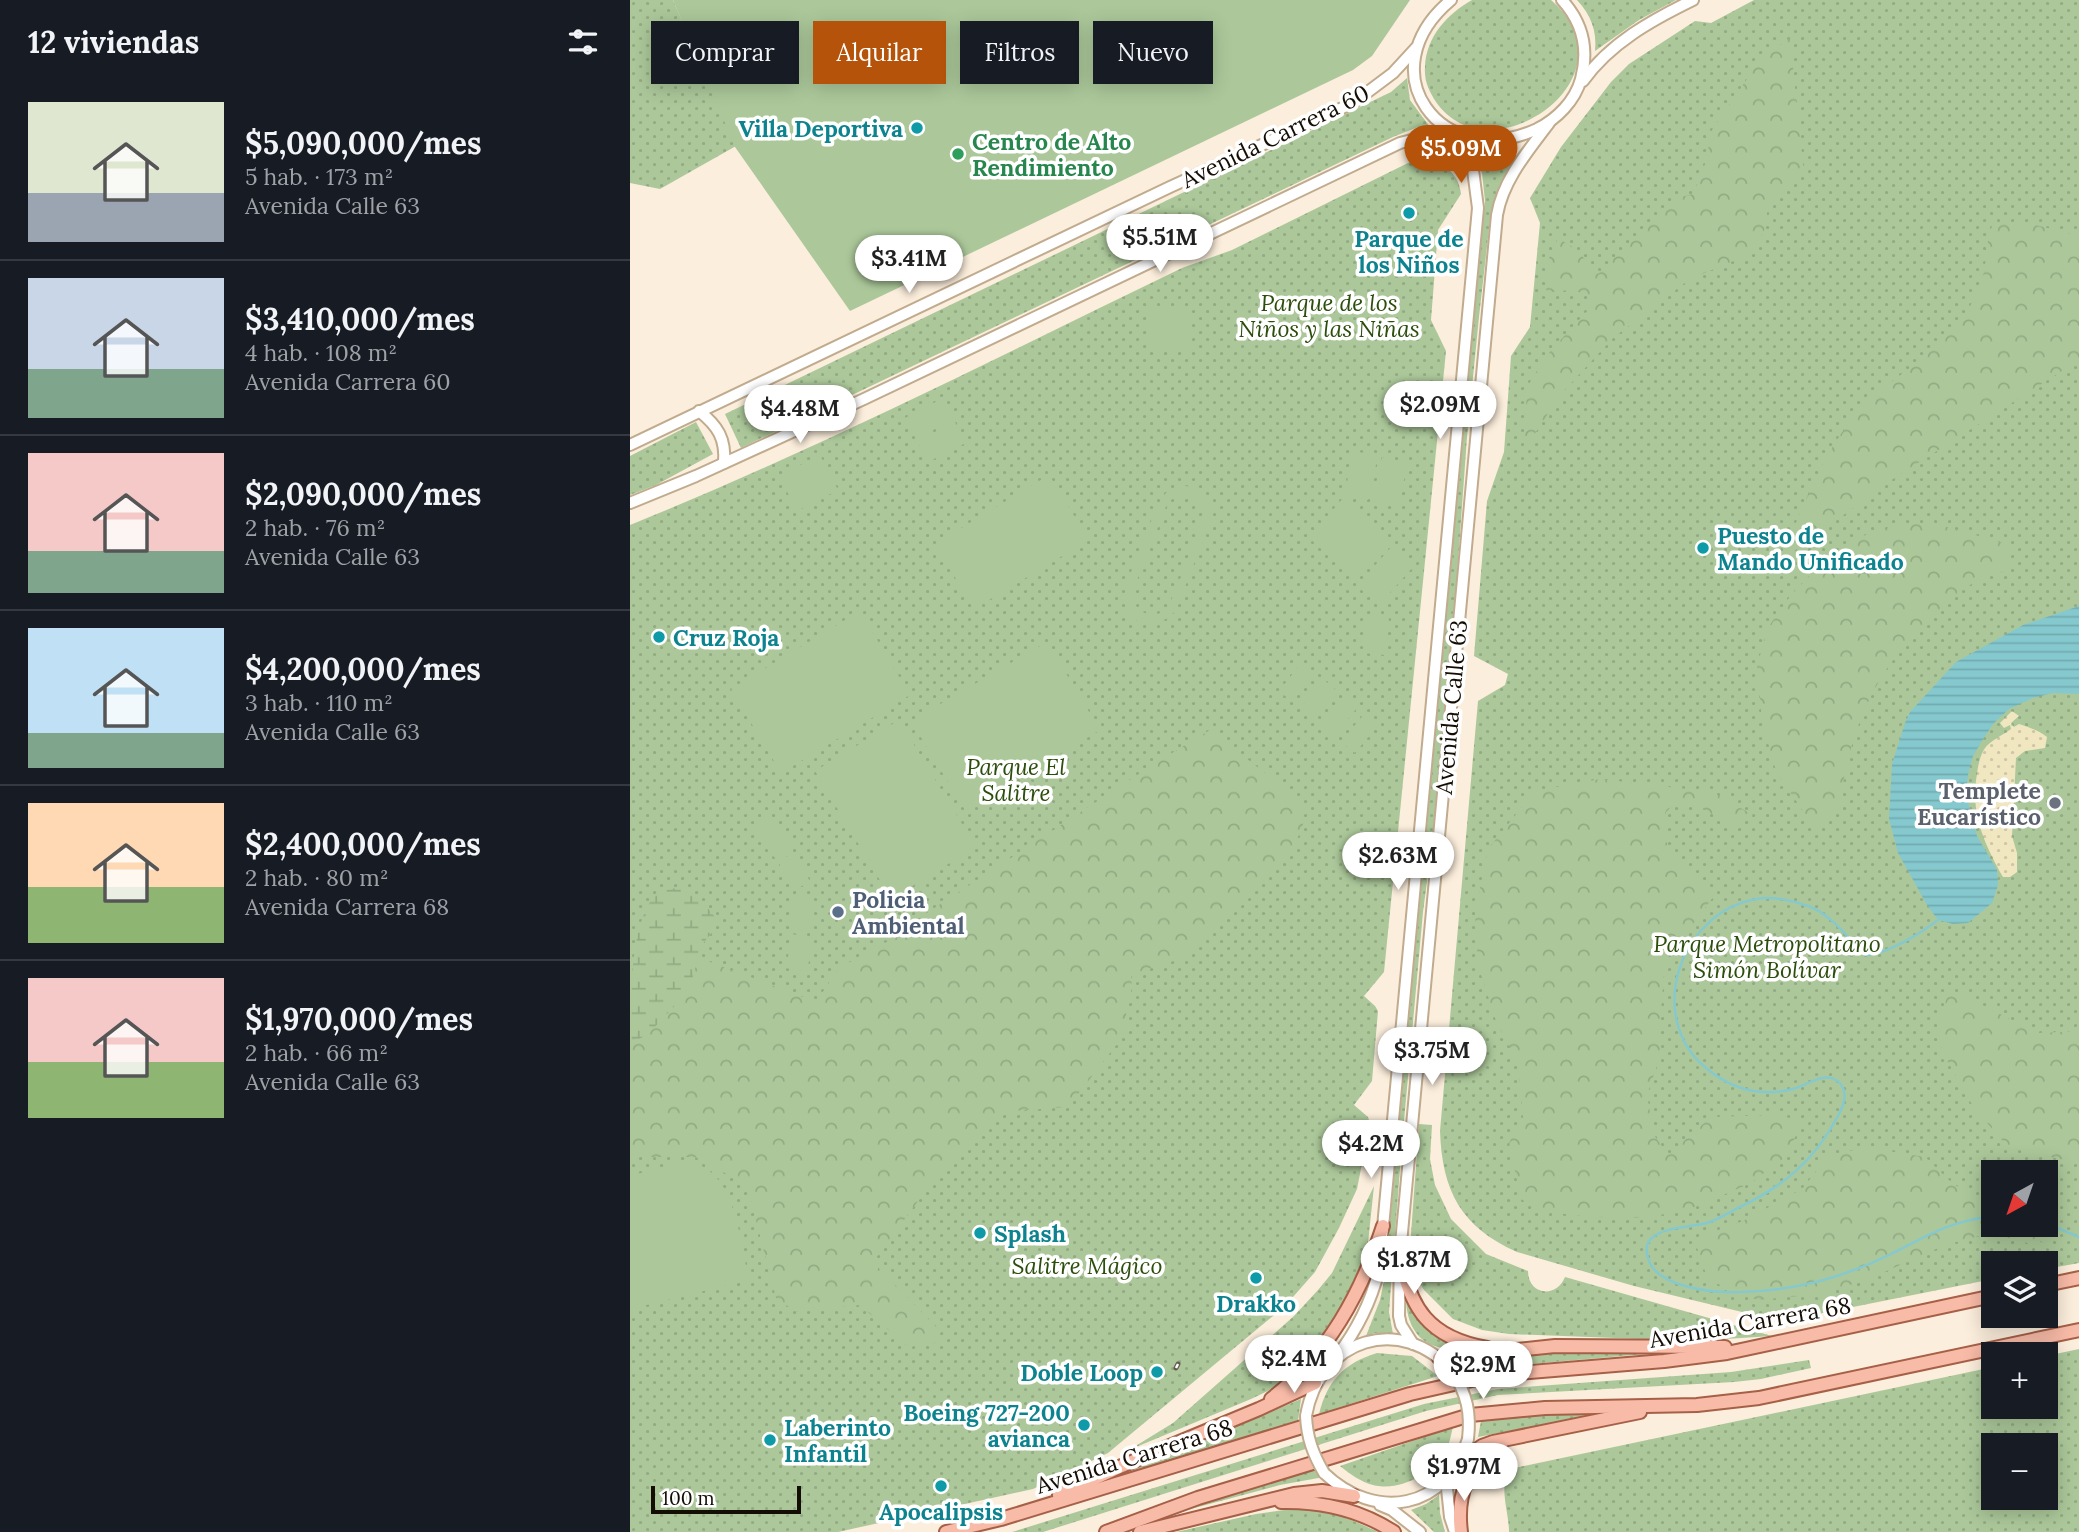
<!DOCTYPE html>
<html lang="es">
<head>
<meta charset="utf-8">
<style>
	body { margin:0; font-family:Lora,serif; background:#242831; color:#f1f3f6; height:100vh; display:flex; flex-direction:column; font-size:26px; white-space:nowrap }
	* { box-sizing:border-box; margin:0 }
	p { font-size:23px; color:#9ea1a6 }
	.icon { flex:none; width:38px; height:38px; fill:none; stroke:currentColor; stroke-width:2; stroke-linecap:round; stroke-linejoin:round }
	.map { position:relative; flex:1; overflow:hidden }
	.side { display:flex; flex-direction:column; background:#171b24; width:630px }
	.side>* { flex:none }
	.top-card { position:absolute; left:21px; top:21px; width:665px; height:63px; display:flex; gap:14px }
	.needle { width:46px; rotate:220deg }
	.tools { position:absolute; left:1351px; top:1160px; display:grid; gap:14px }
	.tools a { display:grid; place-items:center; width:77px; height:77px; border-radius:0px; background:#171b24; box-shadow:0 4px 18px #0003; font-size:35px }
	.scale { position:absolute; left:21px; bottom:18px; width:150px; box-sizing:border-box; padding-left:7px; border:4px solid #140d04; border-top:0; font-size:19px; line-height:24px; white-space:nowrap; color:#140d04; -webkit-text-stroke:5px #fff; paint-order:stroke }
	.price { position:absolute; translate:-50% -60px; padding:0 16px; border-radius:24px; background:#fff; color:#222; font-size:23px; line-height:46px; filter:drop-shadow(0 2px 4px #0008) }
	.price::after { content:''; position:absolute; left:50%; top:42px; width:21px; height:16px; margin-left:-10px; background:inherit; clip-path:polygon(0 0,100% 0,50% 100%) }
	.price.on { background:#b45309; color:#fff }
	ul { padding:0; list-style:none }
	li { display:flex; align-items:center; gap:21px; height:175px; padding:0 28px }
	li+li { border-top:2px solid #363941 }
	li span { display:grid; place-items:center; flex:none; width:196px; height:140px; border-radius:0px; color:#555 }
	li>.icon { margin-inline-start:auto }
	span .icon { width:84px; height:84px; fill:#fffc; stroke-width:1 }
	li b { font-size:30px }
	h2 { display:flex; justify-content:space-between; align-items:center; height:84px; padding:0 28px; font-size:30px }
	.tag { padding:0 24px; border-radius:0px; background:#171b24; box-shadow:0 4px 18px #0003; font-size:24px; line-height:63px }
	.tag.on { background:#b45309; color:#fff }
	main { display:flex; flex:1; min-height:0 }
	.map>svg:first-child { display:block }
	.grass { fill:url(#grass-dots); fill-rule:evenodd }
	.forest { fill:url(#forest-crowns) }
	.wetland { fill:url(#wetland-marsh) }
	.sand { fill:url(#sand-dots) }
	.garden { fill:#acc89a; fill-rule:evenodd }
	.water { fill:url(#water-rules) }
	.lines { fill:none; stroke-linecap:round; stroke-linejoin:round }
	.stream { stroke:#85c9cf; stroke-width:2.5 }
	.secondary-casing { stroke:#c0ab8e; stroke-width:14 }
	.primary-casing { stroke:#a66048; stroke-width:16 }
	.secondary { stroke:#fff; stroke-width:10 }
	.primary { stroke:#f8bba7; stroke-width:12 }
	.rail-casing { stroke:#645b4f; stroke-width:5 }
	.rail { stroke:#fff; stroke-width:2.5; stroke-dasharray:8; stroke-linecap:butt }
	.secondary-bridge-casing { stroke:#c0ab8e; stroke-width:14; stroke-linecap:butt }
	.secondary-bridge { stroke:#fff; stroke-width:10 }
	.culture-dot { fill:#0f9aa8; stroke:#fff; stroke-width:2.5 }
	.leisure-dot { fill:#2e9e5b; stroke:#fff; stroke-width:2.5 }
	.worship-dot { fill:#6b7280; stroke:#fff; stroke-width:2.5 }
	.service-dot { fill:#5c6f8a; stroke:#fff; stroke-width:2.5 }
	.labels { text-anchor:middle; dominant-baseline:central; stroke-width:7; stroke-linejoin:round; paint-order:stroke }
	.culture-label { font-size:23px; font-weight:bold; fill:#0d838f; stroke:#fff; text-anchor:start }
	.street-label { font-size:23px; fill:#140d04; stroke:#fff }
	.leisure-label { font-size:23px; font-weight:bold; fill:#27864d; stroke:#fff; text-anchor:start }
	.park-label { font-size:23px; font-style:italic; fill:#2c4e0c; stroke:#fff }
	.worship-label { font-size:23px; font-weight:bold; fill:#5b616d; stroke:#fff; text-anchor:end }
	.service-label { font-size:23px; font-weight:bold; fill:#4e5e75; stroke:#fff; text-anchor:start }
</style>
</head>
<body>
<main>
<section class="side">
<h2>12 viviendas<svg class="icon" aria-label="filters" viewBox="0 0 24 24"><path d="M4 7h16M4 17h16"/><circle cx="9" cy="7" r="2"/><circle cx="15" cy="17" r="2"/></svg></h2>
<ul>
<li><span style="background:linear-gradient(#dfe7d0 65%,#9aa5b1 0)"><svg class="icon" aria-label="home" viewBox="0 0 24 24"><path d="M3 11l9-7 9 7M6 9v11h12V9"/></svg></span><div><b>$5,090,000/mes</b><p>5 hab. · 173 m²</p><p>Avenida Calle 63</p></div></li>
<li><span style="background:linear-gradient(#c9d6e8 65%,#7fa58c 0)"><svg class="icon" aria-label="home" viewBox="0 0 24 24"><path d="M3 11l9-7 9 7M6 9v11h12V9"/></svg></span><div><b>$3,410,000/mes</b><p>4 hab. · 108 m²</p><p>Avenida Carrera 60</p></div></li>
<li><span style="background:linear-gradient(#f6c9c9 70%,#7fa58c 0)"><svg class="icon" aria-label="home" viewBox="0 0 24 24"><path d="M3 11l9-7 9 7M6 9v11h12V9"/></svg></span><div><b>$2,090,000/mes</b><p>2 hab. · 76 m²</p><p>Avenida Calle 63</p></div></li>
<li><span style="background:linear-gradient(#bfe0f5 75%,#7fa58c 0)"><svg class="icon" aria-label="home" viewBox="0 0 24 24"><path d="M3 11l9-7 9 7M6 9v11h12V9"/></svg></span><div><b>$4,200,000/mes</b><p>3 hab. · 110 m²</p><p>Avenida Calle 63</p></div></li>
<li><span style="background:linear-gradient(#ffd9b3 60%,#8fb573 0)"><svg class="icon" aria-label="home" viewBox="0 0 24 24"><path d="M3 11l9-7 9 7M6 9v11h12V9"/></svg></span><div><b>$2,400,000/mes</b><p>2 hab. · 80 m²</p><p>Avenida Carrera 68</p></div></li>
<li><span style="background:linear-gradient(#f6c9c9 60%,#8fb573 0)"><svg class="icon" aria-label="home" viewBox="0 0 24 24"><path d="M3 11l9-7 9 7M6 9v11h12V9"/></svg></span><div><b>$1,970,000/mes</b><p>2 hab. · 66 m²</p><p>Avenida Calle 63</p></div></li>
</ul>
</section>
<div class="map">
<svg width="1449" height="1532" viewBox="0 0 1449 1532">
	<defs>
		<pattern id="grass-dots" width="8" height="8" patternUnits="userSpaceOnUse" patternTransform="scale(1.75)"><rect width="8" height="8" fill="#acc89a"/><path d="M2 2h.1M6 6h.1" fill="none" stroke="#93ab83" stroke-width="1.8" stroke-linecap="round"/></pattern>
		<pattern id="forest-crowns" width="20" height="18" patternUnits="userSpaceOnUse" patternTransform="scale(1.75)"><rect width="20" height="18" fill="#acc89a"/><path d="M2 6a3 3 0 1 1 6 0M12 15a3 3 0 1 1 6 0" fill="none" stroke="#93ab83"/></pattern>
		<pattern id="wetland-marsh" width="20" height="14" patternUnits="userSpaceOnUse" patternTransform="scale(1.75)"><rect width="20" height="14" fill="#acc89a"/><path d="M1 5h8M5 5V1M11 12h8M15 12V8" fill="none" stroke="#93ab83"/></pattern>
		<pattern id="sand-dots" width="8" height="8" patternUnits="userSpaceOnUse" patternTransform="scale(1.75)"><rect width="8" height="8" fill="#f0e7c1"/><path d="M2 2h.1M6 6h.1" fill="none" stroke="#cdc5a4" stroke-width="1.8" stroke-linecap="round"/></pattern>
		<pattern id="water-rules" width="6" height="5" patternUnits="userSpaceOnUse" patternTransform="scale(1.75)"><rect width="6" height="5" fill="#85c9cf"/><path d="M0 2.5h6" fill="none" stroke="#72abb0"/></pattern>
	</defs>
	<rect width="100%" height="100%" fill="#fceedc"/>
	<g class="grass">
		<path d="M0 0H43L106 146 30 189 0 183Z"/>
		<path d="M842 0H921C1010 76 860 180 806 102 799 91 794 81 795 67 796 37 817 14 842 0Z"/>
		<path d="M947 0H1046L1009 20 965 51C967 31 961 15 947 0Z"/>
		<path d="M1124 0H1449V1263L1416 1269V1264H1363V1279L1158 1320 1137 1318 1004 1286 887 1252C831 1227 812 1191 810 1131L848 701 875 685 878 674 844 656 857 501 874 452 881 356 900 327 910 223 900 198 931 147 981 82 999 64 1065 21 1081 23ZM1363 1172H1416V1225H1363Z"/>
		<path d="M777 78 780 100 800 127H788L763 137 111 448 95 414 761 92Z"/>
		<path d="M880 148 884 149 885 153 861 211 849 317 837 437 825 604 808 798 793 912 772 1143 759 1312 763 1334 745 1333 736 1336 750 1300 755 1276 855 201 852 173 843 153 846 149Z"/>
		<path d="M800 159C817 166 829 175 831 194L808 230 801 320 816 351 754 972 734 996 745 1006 748 1011 742 1081 724 1105 738 1117 740 1123 727 1189 709 1228 685 1272 655 1306 478 1453 403 1489 208 1532H0V525C188 449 370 356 552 268L602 250 784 160Z"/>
		<path d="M66 422 83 454 26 485 0 495V456Z"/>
		<path d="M789 1124 802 1125 800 1159 805 1185 821 1219 856 1254 898 1271C898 1295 926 1299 935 1277L1142 1336 1064 1341 879 1334 852 1330 823 1319 794 1290 785 1275 781 1234Z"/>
		<path d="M744 1186 738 1243 729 1272 703 1325 661 1375 646 1387 621 1399 499 1450 543 1423 664 1316 688 1290 702 1273Z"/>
		<path d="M776 1299C790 1323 807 1339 834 1348 798 1353 777 1335 776 1299Z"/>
		<path d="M1449 1349V1532H879C879 1511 868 1488 880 1469L1363 1367V1407H1416V1356ZM1363 1446H1416V1498H1363Z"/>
		<path d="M949 1351 1016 1354 888 1365 835 1374 824 1363Z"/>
		<path d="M747 1353 782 1356 808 1376 689 1414C697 1381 714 1363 747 1353Z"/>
		<path d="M1179 1360 1181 1368 1131 1379 1104 1382 868 1395 796 1411 413 1532H382L794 1404 868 1389 1101 1372Z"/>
		<path d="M671 1399 668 1421 468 1485Z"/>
		<path d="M978 1412 848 1437 851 1421 908 1415Z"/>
		<path d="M823 1427C821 1434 820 1442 817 1448 805 1473 770 1492 743 1485 731 1482 720 1474 710 1466Z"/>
		<path d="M686 1467 694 1477 650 1485 557 1510 667 1471Z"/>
		<path d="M809 1495 810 1513 815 1532H804L781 1510 796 1504Z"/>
		<path d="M661 1509C698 1510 714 1516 748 1532H546L626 1514Z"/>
	</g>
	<g class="forest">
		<path d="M1160 38 1174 173 1139 202 1134 232 1118 255 1060 279 983 338 931 394 894 450 897 387 916 356 960 308 958 294 939 290 916 293 919 258 928 238 946 249 968 274 1043 199 1063 194 1075 164 1082 130 1130 60Z"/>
		<path d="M1394 222 1449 236V360L1263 479 1149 562C1172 511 1191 453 1229 411 1263 374 1311 354 1338 310 1345 297 1354 279 1355 265 1357 250 1357 238 1363 224Z"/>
		<path d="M1278 523 1317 527 1377 544 1382 568C1368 574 1350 578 1337 587 1328 592 1320 601 1312 608 1247 663 1220 725 1209 809L1185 829 1146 771 1132 721 1127 667 1137 629 1161 595 1202 553 1239 533Z"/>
		<path d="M580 730 672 802C672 807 674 813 674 818 672 855 591 924 564 951 548 964 522 963 501 977L502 988 497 1006 494 1035 438 1107 368 1112 308 1174 243 1262 311 1332 306 1343 278 1347 230 1305 166 1312 146 1298 117 1185 65 1157H0V1040L9 1039 50 1000 63 982 67 957 186 1002 209 968 264 938 274 928 524 764Z"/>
		<path d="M970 779 1082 792 1123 815 1102 826 1072 808 1046 802 1036 812 1035 839 1041 852 1060 868 1084 896 1035 961 1030 1023V1057L1017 1095 1024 1135 1038 1155 1081 1117 1148 1115 1171 1121 1159 1154 1121 1183 1065 1207 1017 1218 959 1217 911 1211 891 1199 879 1143 893 1118 888 1064 866 1021 848 965 845 913 858 849 905 791Z"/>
		<path d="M1320 989 1408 1033 1449 1031V1163L1379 1148 1344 1108 1313 1053 1306 1029Z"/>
		<path d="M1234 1147 1295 1157 1323 1184 1363 1205V1225H1389L1420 1249 1360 1233 1315 1245 1243 1277 1194 1294 1127 1300 1078 1280 1064 1239 1113 1221 1172 1189 1197 1158Z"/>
	</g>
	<path class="wetland" d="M48 888C65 893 74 903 85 917L83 931 71 946 59 991 18 1034 9 1039 0 1040C0 1005 0 916 27 894 33 889 40 889 48 888Z"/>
	<path class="sand" d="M1382 711 1389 716 1381 723 1384 727 1389 724C1399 727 1409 731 1417 737L1415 748 1395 751 1386 758 1382 836 1387 853V872L1380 877H1373C1354 843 1340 813 1347 774 1348 766 1350 755 1355 748 1360 741 1373 735 1381 729L1380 725 1374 728 1370 723Z"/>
	<g class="garden">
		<path d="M43 0H780L742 56 723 70 220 311 105 147Z"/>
		<path d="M519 307H560V350H518Z"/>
		<path d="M313 398 324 419 286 439 275 418Z"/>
		<path d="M325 422 336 443 298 462 287 441Z"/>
		<path d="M724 451 748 456 738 500 714 495Z"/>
		<path d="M190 455 208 490 167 511 149 476Z"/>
		<path d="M752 457 778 464 767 508 742 501Z"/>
		<path d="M419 475 459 540 344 609 305 544Z"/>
		<path d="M556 486C576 491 582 504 580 523L546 610C531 630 496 629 494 599 493 587 527 501 536 493 542 488 549 486 556 486ZM556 495C564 498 570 502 572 510 575 523 545 590 539 606 528 619 513 617 504 603V588L537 504 543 498Z"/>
		<path d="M713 498 759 538 724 577 702 558 725 531 701 557 679 538Z"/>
		<path d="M762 546 784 566 749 605 727 586Z"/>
		<path d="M230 611 280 695 151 773 101 689Z"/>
		<path d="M736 615 759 617 756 655 733 653Z"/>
		<path d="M417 642 470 730 335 810 281 721Z"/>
		<path d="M672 662 685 673 661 701 649 691Z"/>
		<path d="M693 679 706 690 683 718 670 708Z"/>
		<path d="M714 697 727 708 704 736 691 725Z"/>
		<path d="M734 714 748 725 725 753 711 742Z"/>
		<path d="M269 720 346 847 261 899 185 771Z"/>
		<path d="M139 818 161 844 145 858 123 832Z"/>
		<path d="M166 852 180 882 162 891 148 861Z"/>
		<path d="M183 895 184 929H163L162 896Z"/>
		<path d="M162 934 183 938 177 972 156 968Z"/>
		<path d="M56 1161C67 1164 77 1167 85 1176 107 1198 112 1250 119 1280L0 1309V1176Z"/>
	</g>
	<path class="water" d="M1449 606V694L1423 693 1403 698 1379 709 1364 723 1353 739 1343 756 1338 775 1336 794 1347 836 1367 870 1368 885 1362 903 1338 923 1323 924 1308 920 1297 905 1268 853 1259 819 1262 764 1275 723 1280 712 1326 662 1393 625Z"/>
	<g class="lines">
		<g class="stream">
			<path d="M1308 920C1291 933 1256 955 1235 955 1218 938 1201 914 1178 906 1163 901 1143 896 1127 899 1050 911 1014 1017 1076 1068 1101 1089 1131 1097 1163 1089 1175 1086 1194 1072 1206 1080 1220 1089 1214 1105 1208 1116 1184 1161 1154 1186 1108 1208 1098 1213 1088 1220 1077 1223 1061 1227 1033 1227 1022 1238 1017 1242 1016 1247 1017 1253 1020 1288 1084 1293 1111 1292 1163 1291 1215 1277 1261 1254 1301 1234 1318 1222 1363 1216"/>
			<path d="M1416 1223 1449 1237"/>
		</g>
		<g class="secondary-casing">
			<g id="secondary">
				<path d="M821 0C736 71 811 173 907 129 927 119 945 101 951 79 959 49 953 23 932 0"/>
				<path d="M953 81C980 43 1022 20 1063 0"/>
				<path d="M69 411C88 426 96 439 94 463"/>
				<path d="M0 445 540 187 723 103 763 73 786 48"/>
				<path d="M0 503 66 476 234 399 770 143 820 130"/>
				<path d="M783 1344 771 1325 769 1316 770 1254 867 215C873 180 898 151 919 123"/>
				<path d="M707 1356C727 1330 741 1302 749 1270L848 208 843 170 825 133"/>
				<path d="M676 1416C689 1339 771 1312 823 1372"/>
				<path d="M694 1473C745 1522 817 1510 838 1439"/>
				<path d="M816 1479 820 1517 825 1532"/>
				<path d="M750 1505 762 1510 790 1532"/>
			</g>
		</g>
		<g class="primary-casing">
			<g id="primary">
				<path d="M770 1254C779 1308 799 1338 857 1348"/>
				<path d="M1416 1285 1449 1278"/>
				<path d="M809 1358 925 1346 1095 1347"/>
				<path d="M641 1399C698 1354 731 1294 753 1226"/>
				<path d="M830 1461 852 1446 863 1442 1010 1412"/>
				<path d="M429 1495 487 1468 629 1409 685 1383"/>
				<path d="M651 1502C692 1501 730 1510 764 1532"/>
				<path d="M316 1532 371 1519 780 1394 864 1375 1034 1361 1097 1353 1363 1296"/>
				<path d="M476 1532 568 1498 840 1415 915 1408 1067 1405 1129 1398 1449 1330"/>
				<path d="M510 1532 664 1494 692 1491 724 1496"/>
				<path d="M831 1532C826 1493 838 1466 871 1444"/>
			</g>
		</g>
		<use href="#secondary" class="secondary"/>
		<use href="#primary" class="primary"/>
		<g class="rail-casing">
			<path id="rail" d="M546 1368 548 1364"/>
		</g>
		<use href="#rail" class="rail"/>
		<g class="secondary-bridge-casing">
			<g id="secondary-bridge">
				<path d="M823 1372C837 1395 841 1413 838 1439"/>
				<path d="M676 1416C677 1438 683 1454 694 1473"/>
			</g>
		</g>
		<use href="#secondary-bridge" class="secondary-bridge"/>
	</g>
	<g class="culture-dot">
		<circle cx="287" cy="128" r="7"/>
		<circle cx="779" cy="213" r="7"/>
		<circle cx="1073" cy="548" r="7"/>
		<circle cx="29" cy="637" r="7"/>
		<circle cx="350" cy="1233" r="7"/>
		<circle cx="626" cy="1278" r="7"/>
		<circle cx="527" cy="1372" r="7"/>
		<circle cx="454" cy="1425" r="7"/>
		<circle cx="140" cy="1440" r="7"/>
		<circle cx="311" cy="1486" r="7"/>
	</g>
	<circle class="leisure-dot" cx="328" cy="154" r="7"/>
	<circle class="worship-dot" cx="1425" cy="803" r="7"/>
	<circle class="service-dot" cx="208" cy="912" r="7"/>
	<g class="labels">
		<g class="culture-label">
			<text x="273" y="128" text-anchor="end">Villa Deportiva</text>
			<text x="779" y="238" text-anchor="middle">Parque de<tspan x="779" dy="26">los Niños</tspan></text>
			<text x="1087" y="535">Puesto de<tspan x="1087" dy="26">Mando Unificado</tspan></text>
			<text x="43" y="637">Cruz Roja</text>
			<text x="364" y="1233">Splash</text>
			<text x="626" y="1303" text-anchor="middle">Drakko</text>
			<text x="513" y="1372" text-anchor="end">Doble Loop</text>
			<text x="440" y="1412" text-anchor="end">Boeing 727-200<tspan x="440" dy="26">avianca</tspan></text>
			<text x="154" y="1427">Laberinto<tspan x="154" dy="26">Infantil</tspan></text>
			<text x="311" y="1511" text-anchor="middle">Apocalipsis</text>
		</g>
		<g class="street-label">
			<text transform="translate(645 136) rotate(-26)">Avenida Carrera 60</text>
			<text transform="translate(821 707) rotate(-85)">Avenida Calle 63</text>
			<text transform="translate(1120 1322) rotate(-10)">Avenida Carrera 68</text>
			<text transform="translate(504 1456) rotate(-17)">Avenida Carrera 68</text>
		</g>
		<g class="leisure-label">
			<text x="342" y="141">Centro de Alto<tspan x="342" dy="26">Rendimiento</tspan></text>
		</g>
		<g class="park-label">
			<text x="699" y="302">Parque de los<tspan x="699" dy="26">Niños y las Niñas</tspan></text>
			<text x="386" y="766">Parque El<tspan x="386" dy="26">Salitre</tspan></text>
			<text x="1137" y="943">Parque Metropolitano<tspan x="1137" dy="26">Simón Bolívar</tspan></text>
			<text x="457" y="1265">Salitre Mágico</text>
		</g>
		<g class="worship-label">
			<text x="1411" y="790">Templete<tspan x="1411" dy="26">Eucarístico</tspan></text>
		</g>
		<g class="service-label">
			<text x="222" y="899">Policia<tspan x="222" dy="26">Ambiental</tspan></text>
		</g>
	</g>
</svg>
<div class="tools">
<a><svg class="needle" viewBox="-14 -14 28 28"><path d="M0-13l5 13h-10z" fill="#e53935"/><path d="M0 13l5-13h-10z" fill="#9ea1a6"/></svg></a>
<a><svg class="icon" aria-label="layers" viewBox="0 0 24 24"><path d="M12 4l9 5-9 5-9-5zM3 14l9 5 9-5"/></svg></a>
<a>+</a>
<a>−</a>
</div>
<div class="scale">100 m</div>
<b class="price on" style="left:831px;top:185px">$5.09M</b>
<b class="price" style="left:530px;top:274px">$5.51M</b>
<b class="price" style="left:279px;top:295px">$3.41M</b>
<b class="price" style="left:810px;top:441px">$2.09M</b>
<b class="price" style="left:170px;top:445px">$4.48M</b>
<b class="price" style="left:768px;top:892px">$2.63M</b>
<b class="price" style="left:802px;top:1087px">$3.75M</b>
<b class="price" style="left:741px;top:1180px">$4.2M</b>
<b class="price" style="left:784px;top:1296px">$1.87M</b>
<b class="price" style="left:664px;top:1395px">$2.4M</b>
<b class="price" style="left:853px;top:1401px">$2.9M</b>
<b class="price" style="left:834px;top:1503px">$1.97M</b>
<div class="top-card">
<a class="tag">Comprar</a>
<a class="tag on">Alquilar</a>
<a class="tag">Filtros</a>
<a class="tag">Nuevo</a>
</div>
</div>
</main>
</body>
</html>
